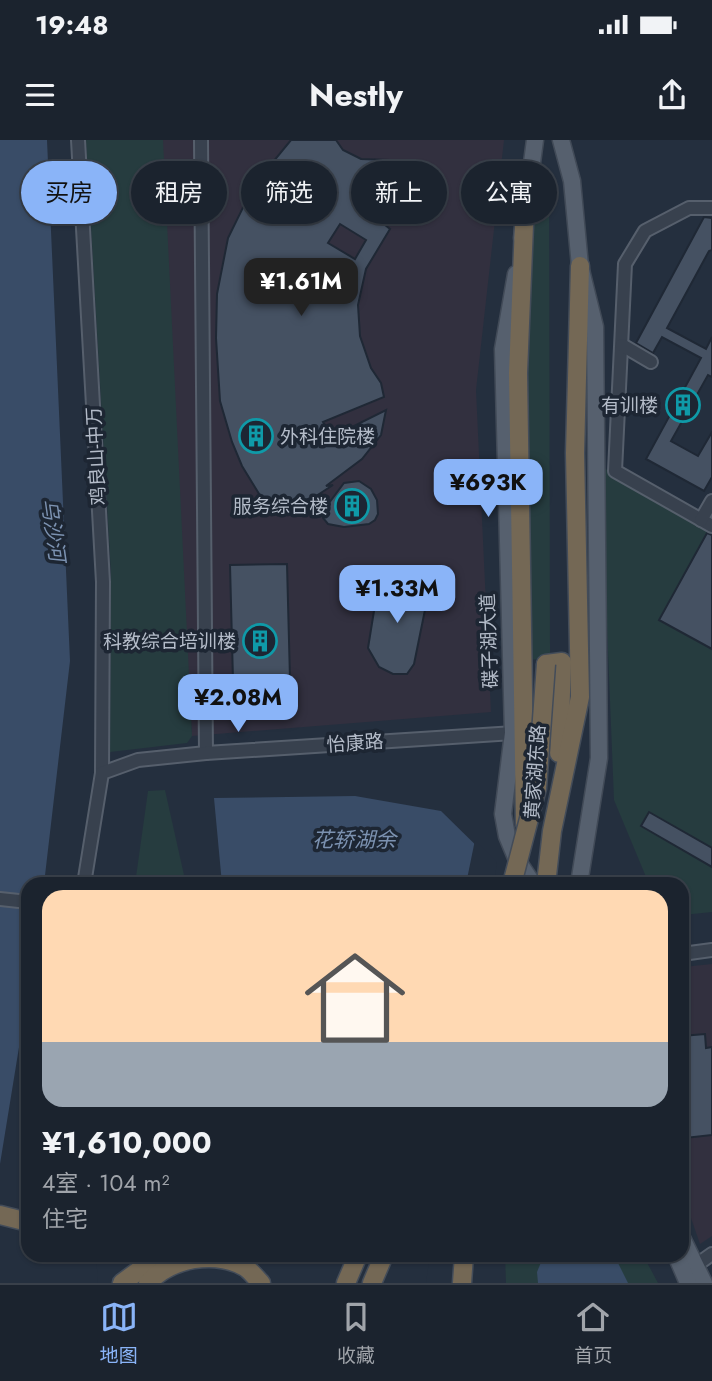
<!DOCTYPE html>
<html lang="zh">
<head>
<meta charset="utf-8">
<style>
	body { margin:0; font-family:Jost,"Noto Sans SC",sans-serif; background:#282f3a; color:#f1f3f6; height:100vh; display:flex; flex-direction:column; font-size:26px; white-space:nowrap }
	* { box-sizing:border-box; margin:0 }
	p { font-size:23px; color:#a0a4aa }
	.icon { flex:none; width:38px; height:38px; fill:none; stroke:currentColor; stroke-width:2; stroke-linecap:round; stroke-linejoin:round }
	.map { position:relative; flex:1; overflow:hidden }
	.sheet { position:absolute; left:21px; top:737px; width:668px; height:385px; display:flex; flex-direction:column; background:#1b232e; border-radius:21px; box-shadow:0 2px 5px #0004,0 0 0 2px #39404a }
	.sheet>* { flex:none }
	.guide { position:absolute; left:21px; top:21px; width:670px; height:63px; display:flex; gap:14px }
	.price { position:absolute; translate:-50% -60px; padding:0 16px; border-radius:14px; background:#8ab4f8; color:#111; font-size:23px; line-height:46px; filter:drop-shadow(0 2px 4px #0008) }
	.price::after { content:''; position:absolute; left:50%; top:42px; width:21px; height:16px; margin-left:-10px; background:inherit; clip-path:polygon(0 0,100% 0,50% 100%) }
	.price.current { background:#222; color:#fff }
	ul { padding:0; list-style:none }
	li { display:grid; align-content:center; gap:14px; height:371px; padding:0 21px }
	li+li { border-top:2px solid #39404a }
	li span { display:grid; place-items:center; height:217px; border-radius:21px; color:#555 }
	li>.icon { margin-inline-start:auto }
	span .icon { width:126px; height:126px; fill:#fffc; stroke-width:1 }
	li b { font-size:30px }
	.tag { padding:0 24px; border-radius:32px; background:#1b232e; box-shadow:0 2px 5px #0004,0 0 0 2px #39404a; font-size:24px; line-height:63px }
	.tag.current { background:#8ab4f8; color:#111 }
	.status { display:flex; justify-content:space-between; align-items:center; height:49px; padding:0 35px; background:#1b232e; direction:ltr }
	.status svg { height:19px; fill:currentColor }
	header { display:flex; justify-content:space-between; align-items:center; height:91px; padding:0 21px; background:#1b232e; font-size:32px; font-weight:700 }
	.menu { display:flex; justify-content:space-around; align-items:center; height:98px; border-top:2px solid #39404a; background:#1b232e; font-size:19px; color:#a0a4aa }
	.menu a { display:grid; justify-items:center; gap:4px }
	.menu .current { color:#8ab4f8 }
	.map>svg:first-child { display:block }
	.medical { fill:#32303f }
	.green { fill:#263c3f }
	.water { fill:#394c67 }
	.pier { fill:#242f3e }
	.building { fill:#455162; stroke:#1f2835; stroke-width:2; fill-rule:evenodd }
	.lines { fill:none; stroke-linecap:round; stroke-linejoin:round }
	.minor-casing { stroke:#565f6c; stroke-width:16 }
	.major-casing { stroke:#414a57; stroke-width:19 }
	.highway-casing { stroke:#434c59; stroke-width:21 }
	.minor { stroke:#38414e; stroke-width:12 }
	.major { stroke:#56606e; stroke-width:16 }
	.highway { stroke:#746855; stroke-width:18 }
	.highway-bridge-casing { stroke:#434c59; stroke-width:21; stroke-linecap:butt }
	.highway-bridge { stroke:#746855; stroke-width:18 }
	.labels { text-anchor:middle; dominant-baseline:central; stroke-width:7; stroke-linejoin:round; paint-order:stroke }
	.poi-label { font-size:19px; fill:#b4bcc9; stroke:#1d2633; text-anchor:end }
	.street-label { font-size:19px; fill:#b4bcc9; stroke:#1d2633 }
	.water-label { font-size:21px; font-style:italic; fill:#7c92b1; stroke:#1d2633 }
</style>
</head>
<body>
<div class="status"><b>19:48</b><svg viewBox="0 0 49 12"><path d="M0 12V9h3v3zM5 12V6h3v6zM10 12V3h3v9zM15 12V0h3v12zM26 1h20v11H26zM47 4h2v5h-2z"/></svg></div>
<header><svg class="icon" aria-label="menu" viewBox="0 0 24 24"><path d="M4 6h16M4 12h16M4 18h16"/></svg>Nestly<svg class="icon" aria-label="share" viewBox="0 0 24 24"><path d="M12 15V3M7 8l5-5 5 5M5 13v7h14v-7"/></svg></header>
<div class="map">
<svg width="712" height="1143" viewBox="0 0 712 1143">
	<rect width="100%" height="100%" fill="#242f3e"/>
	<g class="medical">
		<path d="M158 0H504L476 250 491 572 192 596 166 258Z"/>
		<path d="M712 824V1096L700 1104 683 1055V827Z"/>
	</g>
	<g class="green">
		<path d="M86 0H163L192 596 187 603 110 612 111 434Z"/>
		<path d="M543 24 549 32 550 518 529 520 525 159 540 27Z"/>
		<path d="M604 328 712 389V772L683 775 682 744H649L614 660 604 411Z"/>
		<path d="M165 650 186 744H135L148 651Z"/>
		<path d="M505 1115H643L658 1143H506Z"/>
	</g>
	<g class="water">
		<path d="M0 0H47L70 521 44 744H28V852L0 1024Z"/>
		<path d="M355 656 441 671 494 723 490 744H222L214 658Z"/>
		<path d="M544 1115H614L628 1143H538L537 1132Z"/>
	</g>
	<g class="pier">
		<path d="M475 700 497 722 494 744H466Z"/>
		<path d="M96 1115H430L426 1143H98Z"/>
	</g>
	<g class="building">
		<path d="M291 0H336L343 10 361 19 390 20 397 24 403 33 409 50 407 66 400 80 367 43 352 58 390 89 366 129 358 165 360 196 371 228 381 243 384 257 323 282 332 297 386 270 381 295 362 319 326 346 333 345 313 358 281 365 268 363 261 357 242 326 232 302 220 261 216 198 217 154 228 98 254 45ZM340 84 366 100 355 119 328 103ZM309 121 345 138 338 156 300 146Z"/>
		<path d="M704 77 712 78V110L709 111 667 188 706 209 712 197V237L708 235 671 301 698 316 712 292V337L704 351 646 319 701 218 662 197 653 213 636 203Z"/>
		<path d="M359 341 371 349 377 360 378 374 375 380 369 384 344 387 328 384 323 378V371L344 343Z"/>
		<path d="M707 393 712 395V509L659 480Z"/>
		<path d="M287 424 291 577 234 579 230 425Z"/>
		<path d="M404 442H416L425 448V470L414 524 407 534H393L379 527 368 508 374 471 373 445Z"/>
		<path d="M649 672 712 708V727L641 686Z"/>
		<path d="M705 894 706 908 712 907V995L685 998 682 896Z"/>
	</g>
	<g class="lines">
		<g class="minor-casing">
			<g id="minor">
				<path d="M78 0 103 442 102 633"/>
				<path d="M201 0 206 613"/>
				<path d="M712 68H689L645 91 625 124 615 331 712 386"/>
				<path d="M622 205 651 222"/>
				<path d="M701 380 712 361"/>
				<path d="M84 744 102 633 138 620 206 613 513 593"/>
				<path d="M0 759 28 762"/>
				<path d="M682 814 712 810"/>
				<path d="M695 1126 712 1114"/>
			</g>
		</g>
		<g class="major-casing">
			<g id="major">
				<path d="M561 0 572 41 580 126 595 187 599 618 579 744"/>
				<path d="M522 98 535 0"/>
				<path d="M516 134 503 209 513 593 503 674 507 696 517 720 533 744"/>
				<path d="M682 1098 704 1143"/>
				<path d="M676 1115 688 1143"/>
			</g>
		</g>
		<g class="highway-casing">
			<g id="highway">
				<path d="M524 85 518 233 525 683"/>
				<path d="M546 524 562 522 559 613"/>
				<path d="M546 744 552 691 580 557 575 313 580 126"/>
				<path d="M0 1075 28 1082"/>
				<path d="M122 1143 141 1129 168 1115"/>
				<path d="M148 1143C171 1118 214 1110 245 1127 251 1131 256 1138 261 1143"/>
				<path d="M346 1143 358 1115"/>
				<path d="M372 1143 384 1115"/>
				<path d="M462 1143 464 1115"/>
			</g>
		</g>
		<use href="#minor" class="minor"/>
		<use href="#major" class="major"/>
		<use href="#highway" class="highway"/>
		<g class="highway-bridge-casing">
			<path id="highway-bridge" d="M512 744 537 648 546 524"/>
		</g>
		<use href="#highway-bridge" class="highway-bridge"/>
	</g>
	<defs>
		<g id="building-ring" transform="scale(1.75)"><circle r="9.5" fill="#1d2633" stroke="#0f9aa8" stroke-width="1.5"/><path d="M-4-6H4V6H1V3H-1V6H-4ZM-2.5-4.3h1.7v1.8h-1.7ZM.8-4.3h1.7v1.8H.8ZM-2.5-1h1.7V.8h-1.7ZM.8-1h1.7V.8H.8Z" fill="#0f9aa8"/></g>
	</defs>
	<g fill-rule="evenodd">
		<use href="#building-ring" x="683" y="265"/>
		<use href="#building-ring" x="256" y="296"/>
		<use href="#building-ring" x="352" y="366"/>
		<use href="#building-ring" x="260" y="501"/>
	</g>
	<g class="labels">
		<g class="poi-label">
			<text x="658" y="265">有训楼</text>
			<text x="280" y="296" text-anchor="start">外科住院楼</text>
			<text x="328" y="366">服务综合楼</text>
			<text x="236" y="501">科教综合培训楼</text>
		</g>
		<g class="street-label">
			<text transform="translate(96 316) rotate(-93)">鸡良山-中万</text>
			<text transform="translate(489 501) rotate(-92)">碟子湖大道</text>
			<text transform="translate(355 603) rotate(-4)">怡康路</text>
			<text transform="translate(535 632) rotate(-86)">黄家湖东路</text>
		</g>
		<g class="water-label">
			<text transform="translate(53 390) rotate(82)">乌沙河</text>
			<text x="354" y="700">花轿湖余</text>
		</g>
	</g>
</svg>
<b class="price current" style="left:301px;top:178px">¥1.61M</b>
<b class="price" style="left:488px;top:379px">¥693K</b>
<b class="price" style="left:397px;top:485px">¥1.33M</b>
<b class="price" style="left:238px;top:594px">¥2.08M</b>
<div class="guide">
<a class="tag current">买房</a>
<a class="tag">租房</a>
<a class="tag">筛选</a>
<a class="tag">新上</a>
<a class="tag">公寓</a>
</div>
<section class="sheet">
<ul>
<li><span style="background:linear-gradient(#ffd9b3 70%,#9aa5b1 0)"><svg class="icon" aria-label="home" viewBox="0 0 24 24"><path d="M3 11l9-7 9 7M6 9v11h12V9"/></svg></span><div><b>¥1,610,000</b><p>4室 · 104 m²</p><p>住宅</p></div></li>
</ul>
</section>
</div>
<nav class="menu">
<a class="current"><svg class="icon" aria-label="map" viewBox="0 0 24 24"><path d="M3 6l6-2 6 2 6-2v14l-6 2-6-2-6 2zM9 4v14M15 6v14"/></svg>地图</a>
<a><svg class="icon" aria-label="saved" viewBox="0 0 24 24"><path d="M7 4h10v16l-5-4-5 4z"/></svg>收藏</a>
<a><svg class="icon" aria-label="home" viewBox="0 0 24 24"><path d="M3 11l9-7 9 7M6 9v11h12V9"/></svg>首页</a>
</nav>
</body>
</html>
